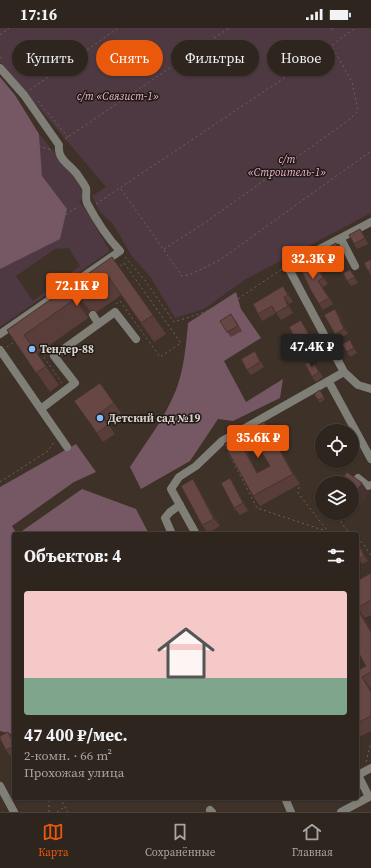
<!DOCTYPE html>
<html lang="ru">
<head>
<meta charset="utf-8">
<style>
	body { margin:0; font-family:"Source Serif 4",serif; background:#3a312b; color:#f1f3f6; height:100vh; display:flex; flex-direction:column; font-size:15px; white-space:nowrap }
	* { box-sizing:border-box; margin:0 }
	p { font-size:13px; color:#a7a5a4 }
	.icon { flex:none; width:22px; height:22px; fill:none; stroke:currentColor; stroke-width:2; stroke-linecap:round; stroke-linejoin:round }
	.map { position:relative; flex:1; overflow:hidden }
	.panel { position:absolute; left:12px; top:504px; width:347px; height:268px; display:flex; flex-direction:column; background:#2e251e; border-radius:4px; box-shadow:0 1px 3px #0004,0 0 0 1px #49423c }
	.panel>* { flex:none }
	.banner { position:absolute; left:12px; top:12px; width:347px; height:36px; display:flex; gap:8px }
	.tools { position:absolute; left:315px; top:396px; display:grid; gap:8px }
	.tools a { display:grid; place-items:center; width:44px; height:44px; border-radius:50%; background:#2e251e; box-shadow:0 1px 3px #0004,0 0 0 1px #49423c; font-size:20px }
	.price { position:absolute; translate:-50% -34px; padding:0 9px; border-radius:4px; background:#ea580c; color:#fff; font-size:13px; line-height:26px; filter:drop-shadow(0 1px 2px #0008) }
	.price::after { content:''; position:absolute; left:50%; top:24px; width:12px; height:9px; margin-left:-6px; background:inherit; clip-path:polygon(0 0,100% 0,50% 100%) }
	.price.current { background:#222; color:#fff }
	ul { padding:0; list-style:none }
	li { display:grid; align-content:center; gap:8px; height:212px; padding:0 12px }
	li+li { border-top:1px solid #49423c }
	li span { display:grid; place-items:center; height:124px; border-radius:4px; color:#555 }
	li>.icon { margin-inline-start:auto }
	span .icon { width:72px; height:72px; fill:#fffc; stroke-width:1 }
	li b { font-size:17px }
	h2 { display:flex; justify-content:space-between; align-items:center; height:48px; padding:0 12px; font-size:17px }
	.pill { padding:0 14px; border-radius:18px; background:#2e251e; box-shadow:0 1px 3px #0004,0 0 0 1px #49423c; font-size:14px; line-height:36px }
	.pill.current { background:#ea580c; color:#fff }
	.status { display:flex; justify-content:space-between; align-items:center; height:28px; padding:0 20px; background:#2e251e; direction:ltr }
	.status svg { height:11px; fill:currentColor }
	.menu { display:flex; justify-content:space-around; align-items:center; height:56px; border-top:1px solid #49423c; background:#2e251e; font-size:11px; color:#a7a5a4 }
	.menu a { display:grid; justify-items:center; gap:2px }
	.menu .current { color:#ea580c }
	.map>svg:first-child { display:block }
	.green { fill:#4e3841 }
	.forest { fill:#765764 }
	.lines { fill:none; stroke-linecap:round; stroke-linejoin:round }
	.path { stroke:#6e635b; stroke-width:1; stroke-dasharray:2 3; stroke-linecap:butt }
	.minor { stroke:#7f7e77; stroke-width:8 }
	.wall { fill:#593d3a; fill-rule:evenodd }
	.shaded-wall { fill:#48322f }
	.building { fill:#674743; stroke:#48322f; fill-rule:evenodd }
	.poi-dot { fill:#82bcfa; stroke:#201a16; stroke-width:1.5 }
	.labels { text-anchor:middle; dominant-baseline:central; stroke-width:3; stroke-linejoin:round; paint-order:stroke }
	.park-label { font-size:11px; font-style:italic; fill:#f2b6ce; stroke:#201a16 }
	.poi-label { font-size:11px; font-weight:bold; fill:#d9d1cb; stroke:#201a16; text-anchor:start }
</style>
</head>
<body>
<div class="status"><b>17:16</b><svg viewBox="0 0 49 12"><path d="M0 12V9h3v3zM5 12V6h3v6zM10 12V3h3v9zM15 12V0h3v12zM26 1h20v11H26zM47 4h2v5h-2z"/></svg></div>
<div class="map">
<svg width="371" height="784" viewBox="0 0 371 784">
	<rect width="100%" height="100%" fill="#3d3128"/>
	<g class="green">
		<path d="M0 0H371V185L246 251 204 281 175 290 151 250 131 227 113 196 100 184 92 168 106 159 0 34Z"/>
		<path d="M0 63 40 118 39 106 81 157 83 170 79 174 84 179 110 223 62 256 60 253 80 238 69 220 55 221 16 248 33 273 52 259 53 262 0 299Z"/>
	</g>
	<g class="forest">
		<path d="M0 49 15 67 39 106 42 148 67 181 60 211 0 241Z"/>
		<path d="M236 264 241 281 261 310 224 333 246 374 283 351 280 370 233 393 218 391 190 433 141 461 130 439C146 414 165 390 176 362 184 341 186 318 188 295Z"/>
		<path d="M76 416 96 444 74 454 12 498 17 506H14V710L11 706 0 703V459Z"/>
		<path d="M82 461 136 481 149 506H24L22 503Z"/>
	</g>
	<g class="lines">
		<g class="path">
			<path d="M331 0 333 3"/>
			<path d="M0 7 9 0"/>
			<path d="M0 29 3 33"/>
			<path d="M30 62 118 0"/>
			<path d="M38 73 68 109"/>
			<path d="M0 90 18 112 52 122"/>
			<path d="M65 111 229 0"/>
			<path d="M121 161 182 248 189 247 220 232 371 123"/>
			<path d="M96 176 332 18 338 12 356 0"/>
			<path d="M164 221 206 194 349 92 358 83 352 54 332 18"/>
			<path d="M125 229 144 251 174 294 232 275 282 241"/>
			<path d="M0 232 79 178"/>
			<path d="M116 276 120 273 160 329 181 315 124 235 119 239"/>
			<path d="M7 319 14 314"/>
			<path d="M46 326 43 328 62 355"/>
			<path d="M226 420 257 480 326 503"/>
			<path d="M0 454 48 423 54 414"/>
			<path d="M299 459 298 465 330 506"/>
			<path d="M337 485 336 486 345 500 352 506"/>
			<path d="M357 510 365 518 371 528"/>
			<path d="M357 549 359 553"/>
			<path d="M366 734 371 714"/>
			<path d="M60 770 68 784"/>
			<path d="M49 784V770"/>
			<path d="M57 784 65 779"/>
		</g>
		<g class="minor">
			<path d="M0 40 24 67 59 117C57 133 72 137 79 149 81 152 84 156 86 160 87 164 85 170 87 175 96 192 106 208 120 223L0 306"/>
			<path d="M371 194 293 235 289 238 290 243 344 344 358 357 371 361"/>
			<path d="M341 211 355 238"/>
			<path d="M93 287 98 295"/>
			<path d="M0 322 67 419"/>
			<path d="M329 354 371 431"/>
			<path d="M42 380 75 355 54 328 115 284 136 311"/>
			<path d="M358 450 368 458 371 457"/>
			<path d="M172 506 165 490 170 484 180 477"/>
			<path d="M196 506 171 461 179 449 196 438 222 413 344 344"/>
			<path d="M357 745 369 769"/>
			<path d="M358 747 371 740"/>
			<path d="M0 758 14 784"/>
			<path d="M285 770 291 784"/>
			<path d="M210 782 212 784"/>
			<path d="M341 784 371 768"/>
		</g>
	</g>
	<g class="wall">
		<path d="M363 206 368 216 357 221 354 216Z"/>
		<path d="M340 220 344 228 337 232 333 227Z"/>
		<path d="M112 229 166 306 154 314 121 267 97 284 93 282 90 283 88 287V290L37 326 59 357 50 364 7 302 72 262 75 261 77 257Z"/>
		<path d="M304 229 311 240 321 243 328 256 323 259 333 276 323 282 319 276Z"/>
		<path d="M371 231V247L368 243Z"/>
		<path d="M350 242 358 255 351 258 347 253Z"/>
		<path d="M288 264 293 274 289 276 293 285 281 292 276 285 262 293 258 286Z"/>
		<path d="M335 281 339 286 348 306 339 311 335 306Z"/>
		<path d="M235 291 242 303 231 309 227 304Z"/>
		<path d="M306 300 316 318 304 325 299 317Z"/>
		<path d="M350 312 357 325 350 329 347 324Z"/>
		<path d="M255 323 264 339 251 347 247 342Z"/>
		<path d="M312 332 323 349 316 354 312 349Z"/>
		<path d="M100 355 121 385 107 395 115 406 103 414 74 373Z"/>
		<path d="M322 365 325 371 320 375 318 372Z"/>
		<path d="M264 394 270 403 300 456 260 478 253 468 224 416ZM259 419 270 438 258 445 247 425Z"/>
		<path d="M230 450 235 458 248 483 240 487 234 480Z"/>
		<path d="M352 455 369 465 360 476 352 469Z"/>
		<path d="M198 459 220 498 208 505 202 497Z"/>
		<path d="M359 517 362 522 368 533 362 536 359 531Z"/>
		<path d="M371 545V587L365 590 371 601V659L370 660 371 661V703L357 710V643L366 638 357 622V553Z"/>
		<path d="M8 704 14 713V728L11 729 6 722Z"/>
	</g>
	<g class="shaded-wall">
		<path d="M304 229 308 235 314 247 310 241Z"/>
		<path d="M317 237 321 243 328 256 323 250Z"/>
		<path d="M318 253 323 259 333 276 329 270Z"/>
		<path d="M283 258 288 264 293 274 288 267Z"/>
		<path d="M76 264 90 283 88 287V290L75 271 74 268Z"/>
		<path d="M284 269 289 276 293 285 288 278Z"/>
		<path d="M335 281 339 286 348 306 344 301Z"/>
		<path d="M301 292 306 300 316 318 311 311Z"/>
		<path d="M264 394 270 403 300 456 293 446Z"/>
		<path d="M241 416 247 425 263 454 257 445Z"/>
		<path d="M230 450 235 458 248 483 243 475Z"/>
		<path d="M193 451 198 459 220 498 214 491Z"/>
		<path d="M362 455 369 465 360 476 354 466Z"/>
		<path d="M359 517 362 522 368 533 364 528Z"/>
		<path d="M357 580 365 590 371 601V604Z"/>
		<path d="M362 649 370 660 371 661V664Z"/>
		<path d="M8 704 14 713V716Z"/>
	</g>
	<g class="building">
		<path d="M360 201 365 210 354 216 349 207Z"/>
		<path d="M336 215 340 223 333 227 329 219Z"/>
		<path d="M112 229 153 287 141 295 108 248 84 265 80 263 76 264 74 268 75 271 24 307 46 338 36 345 7 302 67 260 72 262 75 261 77 257 76 254Z"/>
		<path d="M304 229 310 241 317 237 323 250 318 253 329 270 319 276 310 261 297 232Z"/>
		<path d="M371 231V241L368 243 364 235Z"/>
		<path d="M350 242 355 249 347 253 343 245Z"/>
		<path d="M283 258 288 267 284 269 288 278 276 285 272 278 258 286 253 276Z"/>
		<path d="M335 281 344 301 335 306 324 287Z"/>
		<path d="M231 286 238 298 227 304 220 293Z"/>
		<path d="M301 292 311 311 299 317 289 299Z"/>
		<path d="M350 312 354 320 347 324 342 316Z"/>
		<path d="M255 323 260 334 247 342 241 331Z"/>
		<path d="M312 332 319 344 312 349 305 336Z"/>
		<path d="M100 355 114 375 100 385 108 397 97 405 74 373Z"/>
		<path d="M320 362 324 369 318 372 314 366Z"/>
		<path d="M264 394 293 446 253 468 224 416ZM253 409 270 438 257 445 241 416Z"/>
		<path d="M347 444 362 455 354 466 352 465V455H339Z"/>
		<path d="M230 450 243 475 234 480 221 455Z"/>
		<path d="M193 451 214 491 202 497 181 458Z"/>
		<path d="M359 517 364 528 359 531 357 528V518Z"/>
		<path d="M371 545V572L357 580 371 604V644L362 649 371 664V688L357 695V643L366 638 357 622V553Z"/>
		<path d="M8 704 14 716V718L6 722 0 711V708Z"/>
	</g>
	<g class="poi-dot">
		<circle cx="32" cy="321" r="4"/>
		<circle cx="100" cy="390" r="4"/>
	</g>
	<g class="labels">
		<g class="park-label">
			<text x="118" y="68">с/т «Связист-1»</text>
			<text x="287" y="131">с/т<tspan x="287" dy="13">«Строитель-1»</tspan></text>
		</g>
		<g class="poi-label">
			<text x="40" y="321">Тендер-88</text>
			<text x="108" y="390">Детский сад №19</text>
		</g>
	</g>
</svg>
<div class="tools">
<a><svg class="icon" aria-label="locate" viewBox="0 0 24 24"><circle cx="12" cy="12" r="6"/><path d="M12 2v4M12 18v4M2 12h4M18 12h4"/></svg></a>
<a><svg class="icon" aria-label="layers" viewBox="0 0 24 24"><path d="M12 4l9 5-9 5-9-5zM3 14l9 5 9-5"/></svg></a>
</div>
<b class="price" style="left:313px;top:252px">32.3K ₽</b>
<b class="price" style="left:77px;top:279px">72.1K ₽</b>
<b class="price current" style="left:312px;top:340px">47.4K ₽</b>
<b class="price" style="left:258px;top:431px">35.6K ₽</b>
<div class="banner">
<a class="pill">Купить</a>
<a class="pill current">Снять</a>
<a class="pill">Фильтры</a>
<a class="pill">Новое</a>
</div>
<section class="panel">
<h2>Объектов: 4<svg class="icon" aria-label="filters" viewBox="0 0 24 24"><path d="M4 7h16M4 17h16"/><circle cx="9" cy="7" r="2"/><circle cx="15" cy="17" r="2"/></svg></h2>
<ul>
<li><span style="background:linear-gradient(#f6c9c9 70%,#7fa58c 0)"><svg class="icon" aria-label="home" viewBox="0 0 24 24"><path d="M3 11l9-7 9 7M6 9v11h12V9"/></svg></span><div><b>47 400 ₽/мес.</b><p>2-комн. · 66 m²</p><p>Прохожая улица</p></div></li>
</ul>
</section>
</div>
<nav class="menu">
<a class="current"><svg class="icon" aria-label="map" viewBox="0 0 24 24"><path d="M3 6l6-2 6 2 6-2v14l-6 2-6-2-6 2zM9 4v14M15 6v14"/></svg>Карта</a>
<a><svg class="icon" aria-label="saved" viewBox="0 0 24 24"><path d="M7 4h10v16l-5-4-5 4z"/></svg>Сохранённые</a>
<a><svg class="icon" aria-label="home" viewBox="0 0 24 24"><path d="M3 11l9-7 9 7M6 9v11h12V9"/></svg>Главная</a>
</nav>
</body>
</html>
